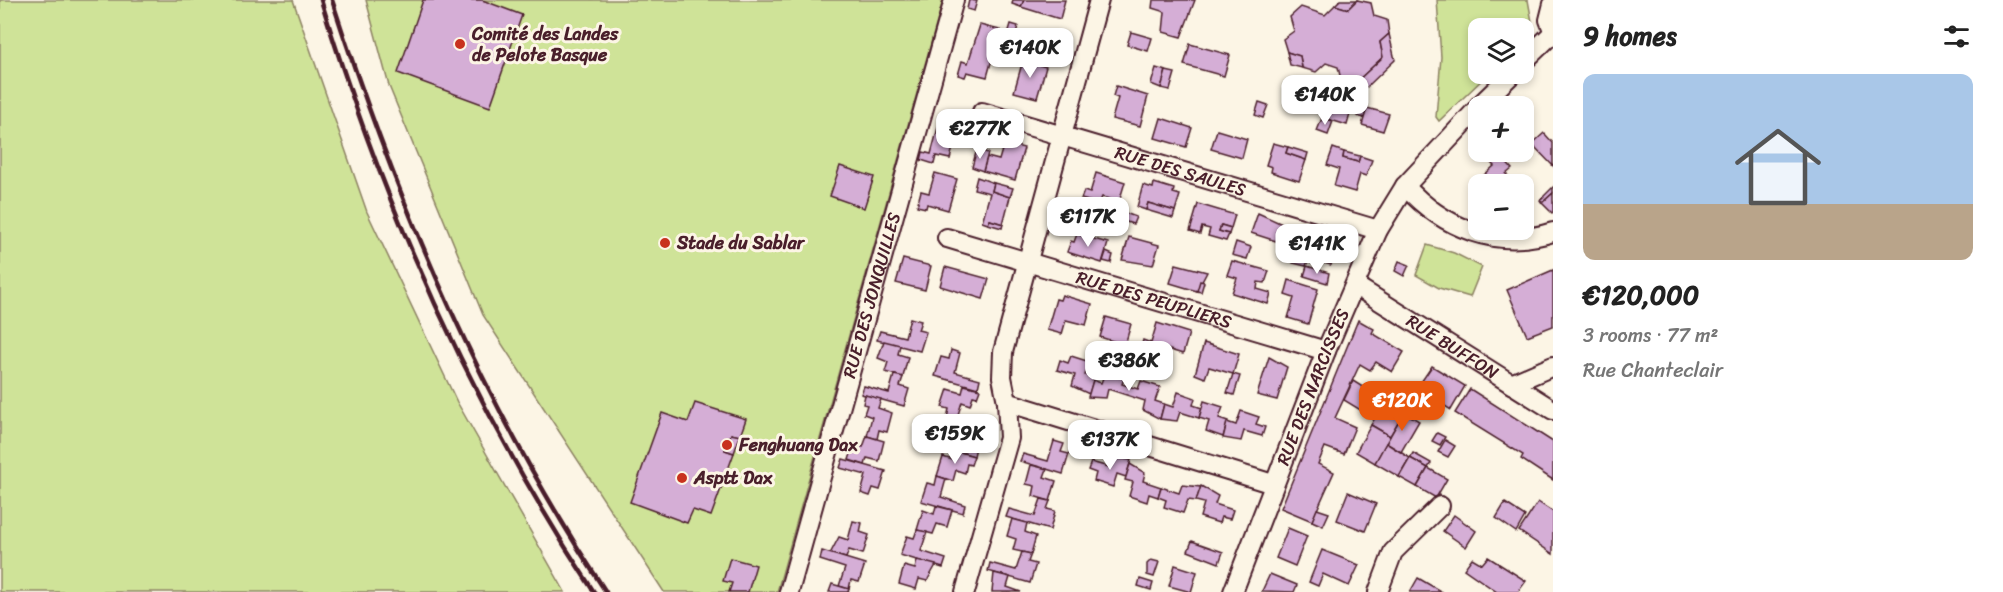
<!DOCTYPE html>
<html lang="en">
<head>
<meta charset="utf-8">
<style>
	body { margin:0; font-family:Sriracha,sans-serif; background:#f2f2f2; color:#222; height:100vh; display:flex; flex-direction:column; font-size:22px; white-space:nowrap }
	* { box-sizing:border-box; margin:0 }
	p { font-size:20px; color:#767676 }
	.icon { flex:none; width:33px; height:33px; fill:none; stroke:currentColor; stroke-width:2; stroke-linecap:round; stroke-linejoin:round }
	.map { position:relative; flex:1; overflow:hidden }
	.drawer { display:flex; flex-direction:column; background:#fff; width:450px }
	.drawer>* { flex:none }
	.fabs { position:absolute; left:1468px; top:18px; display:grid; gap:12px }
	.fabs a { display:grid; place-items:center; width:66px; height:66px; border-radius:12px; background:#fff; box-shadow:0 3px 9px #0003; font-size:30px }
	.price { position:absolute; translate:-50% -51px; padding:0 14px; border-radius:12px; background:#fff; color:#222; font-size:20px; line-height:39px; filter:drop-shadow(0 2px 3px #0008) }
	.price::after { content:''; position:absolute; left:50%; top:36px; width:18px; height:14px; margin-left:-9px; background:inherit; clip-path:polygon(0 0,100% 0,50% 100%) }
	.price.selected { background:#ea580c; color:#fff }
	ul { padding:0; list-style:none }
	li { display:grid; align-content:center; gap:12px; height:318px; padding:0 30px }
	li span { display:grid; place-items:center; height:186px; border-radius:12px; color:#555 }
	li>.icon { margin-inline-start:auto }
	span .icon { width:108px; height:108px; fill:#fffc; stroke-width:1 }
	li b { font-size:26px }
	h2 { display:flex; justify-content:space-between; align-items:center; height:72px; padding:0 30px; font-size:26px }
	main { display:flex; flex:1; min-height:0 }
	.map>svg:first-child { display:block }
	.green { fill:#cfe398; stroke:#8c8162; stroke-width:1.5 }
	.building { fill:#d5aed6; stroke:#4a1f2b; stroke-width:1.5 }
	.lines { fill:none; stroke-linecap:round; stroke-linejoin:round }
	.street-casing { stroke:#4a1f2b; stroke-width:22 }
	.street { stroke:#fcf5e5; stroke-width:18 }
	.rail { stroke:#4a1f2b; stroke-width:4.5 }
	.poi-dot { fill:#c8321e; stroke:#fcf5e5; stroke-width:2 }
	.labels { text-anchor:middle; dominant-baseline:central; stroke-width:6; stroke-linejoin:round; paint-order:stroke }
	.poi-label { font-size:18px; font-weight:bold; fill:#4a1f2b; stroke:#fcf5e5; text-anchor:start }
	.street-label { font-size:18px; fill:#4a1f2b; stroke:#fcf5e5 }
</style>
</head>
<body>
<main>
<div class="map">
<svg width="1553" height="592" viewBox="0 0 1553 592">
	<rect width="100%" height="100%" fill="#fcf5e5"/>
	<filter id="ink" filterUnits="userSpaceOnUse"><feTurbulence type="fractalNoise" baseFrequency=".0167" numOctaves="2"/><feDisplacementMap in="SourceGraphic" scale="12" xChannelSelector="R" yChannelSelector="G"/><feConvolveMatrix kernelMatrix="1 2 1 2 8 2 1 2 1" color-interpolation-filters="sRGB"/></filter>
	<g filter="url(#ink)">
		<g class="green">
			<path d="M0 0H293L367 212 457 402 565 592H0Z"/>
			<path d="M366 0H943L777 592H664L483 315 389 86Z"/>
			<path d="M1437 0H1528L1532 22 1524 38V28H1479V74H1488L1439 121 1436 117 1441 57Z"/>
			<path d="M1427 245 1454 253 1482 267 1470 297 1439 288 1416 275Z"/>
		</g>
		<g class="building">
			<path d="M423 0H482L522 15 490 107 398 73Z"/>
			<path d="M969 0 977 1 974 11 967 9Z"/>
			<path d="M1013 0H1024L1021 7 1012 4Z"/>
			<path d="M1024 0H1065L1060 19 1021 7Z"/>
			<path d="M1153 0H1195L1181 37 1163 32 1165 12 1152 8Z"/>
			<path d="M1340 0H1357L1348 9 1335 5Z"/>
			<path d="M1357 0 1371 3 1374 16 1387 20 1389 34 1380 42 1383 57 1354 84 1341 80 1338 67 1326 63 1316 72 1302 68 1300 56 1287 52 1283 39 1294 31 1290 17 1301 7 1325 15 1335 5 1348 9Z"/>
			<path d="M1011 24 1018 26 1015 37 1008 34Z"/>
			<path d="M980 25 1000 30 987 77 967 72 965 77 958 75 962 61 968 63Z"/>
			<path d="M1131 32 1152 38 1148 51 1127 45Z"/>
			<path d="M1389 34 1395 60 1367 87 1354 84 1383 57 1380 42Z"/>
			<path d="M1190 44 1230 55 1224 76 1184 65Z"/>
			<path d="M1287 52 1300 56 1302 68 1290 65Z"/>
			<path d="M1023 60 1046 67 1037 98 1014 92Z"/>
			<path d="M1156 68 1166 71 1161 88 1151 84Z"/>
			<path d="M1166 71 1175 73 1170 90 1161 88Z"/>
			<path d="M1116 86 1148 96 1140 126 1112 119 1118 98 1113 96Z"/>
			<path d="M1259 102 1268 105 1263 118 1255 115Z"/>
			<path d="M1360 105 1367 108 1364 118 1357 116Z"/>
			<path d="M1325 106 1350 114 1347 125 1321 117Z"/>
			<path d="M1367 108 1389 114 1383 131 1362 125Z"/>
			<path d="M1161 118 1192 128 1186 147 1155 138Z"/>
			<path d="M1322 118 1333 121 1328 135 1317 131Z"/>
			<path d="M939 124 962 130 959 140H955L950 159 936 156 934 164 921 160 923 152 931 154Z"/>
			<path d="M1217 130 1247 139 1242 158 1211 149Z"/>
			<path d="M1544 133 1553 143V166L1532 144Z"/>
			<path d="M1004 143 1024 148 1015 180 983 171 987 157 999 160Z"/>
			<path d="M1273 143 1288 147 1286 153 1306 160 1299 181 1271 172 1272 167 1266 165Z"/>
			<path d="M1288 147 1308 153 1306 160 1286 153Z"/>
			<path d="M1333 148 1344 152 1343 158 1358 162 1360 156 1372 160 1366 176 1360 174 1355 192 1334 186 1339 169 1327 165Z"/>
			<path d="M977 149 988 153 983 171 972 167Z"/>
			<path d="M1344 152 1360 156 1358 162 1343 158Z"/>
			<path d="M1495 152 1506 154 1502 158 1512 169 1506 174 1513 181 1509 184H1491L1483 176 1494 166 1487 159Z"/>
			<path d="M840 166 874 177 864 208 830 196Z"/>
			<path d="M935 173 957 179 948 210 927 204 926 208 917 206 921 191 929 193Z"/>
			<path d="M1096 173 1125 182 1119 202 1102 197 1099 204 1081 199 1084 191 1090 193Z"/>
			<path d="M977 177 994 183 992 191 1010 197 1003 224 990 220 988 224 982 222 990 193 974 189Z"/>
			<path d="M994 183 1013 188 1010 197 992 191Z"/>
			<path d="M1154 183 1174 189 1173 193 1180 195 1175 211 1148 203 1146 210 1137 207 1143 185 1153 188Z"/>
			<path d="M1553 187V193L1542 203 1540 200Z"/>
			<path d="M1553 193V212L1552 213 1542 203Z"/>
			<path d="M1148 203 1175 211 1173 218 1146 210Z"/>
			<path d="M1198 204 1235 215 1231 228 1221 225 1219 231 1229 234 1226 241 1208 236 1210 229 1202 227 1200 234 1190 231Z"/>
			<path d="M1125 213 1136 217 1133 224 1123 221Z"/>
			<path d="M1258 213 1282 224 1276 241 1251 233Z"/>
			<path d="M990 220 1003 224 1002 228 988 224Z"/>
			<path d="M1221 225 1231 228 1229 234 1219 231Z"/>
			<path d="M1077 234 1108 243 1102 263 1067 252 1071 241 1074 242Z"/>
			<path d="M1302 235 1337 245 1331 265 1309 258 1306 266 1293 263Z"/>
			<path d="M1129 237 1159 245 1153 265 1122 260Z"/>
			<path d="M1236 242 1251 247 1247 259 1232 255Z"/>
			<path d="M1106 252 1113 255 1111 263 1103 261Z"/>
			<path d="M903 259 931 266 925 290 896 283Z"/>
			<path d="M1232 261 1269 271 1265 283 1258 282 1257 289 1271 293 1268 304 1232 293 1237 278 1227 275Z"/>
			<path d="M1399 261 1409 265 1404 276 1395 271Z"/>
			<path d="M1176 264 1207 272 1197 291 1170 283Z"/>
			<path d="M1307 266 1329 273 1327 283 1304 276Z"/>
			<path d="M945 267 989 279 983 299 940 286Z"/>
			<path d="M1553 270V326L1527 336 1507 290Z"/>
			<path d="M1289 280 1318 289 1308 324 1288 318 1294 298 1285 295Z"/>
			<path d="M1200 281 1204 282 1201 292 1197 291Z"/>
			<path d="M1062 295 1092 304 1086 325 1066 320 1062 334 1047 330 1056 299 1060 300Z"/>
			<path d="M1106 317 1131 324 1125 345 1100 337Z"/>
			<path d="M910 318 921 321 918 330 926 332 920 351 877 340 880 331 905 337Z"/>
			<path d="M1358 320 1374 329 1372 333 1404 352 1392 372 1376 362 1370 370 1360 364 1335 418 1355 427 1344 454 1325 447 1318 464 1334 472 1312 521 1281 508Z"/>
			<path d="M1157 323 1189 333 1183 354 1160 347 1152 370 1136 365 1143 340 1151 343Z"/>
			<path d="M884 341 900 345 898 354 908 357 903 377 885 372 888 362 878 358Z"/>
			<path d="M1204 343 1239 354 1233 374 1209 367 1205 378 1195 374Z"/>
			<path d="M951 350 960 353 955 372 980 379 978 388 935 376 941 357 949 359Z"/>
			<path d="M1071 356 1090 362 1085 375 1094 378 1089 394 1072 386 1075 375 1057 370 1060 360 1068 363Z"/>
			<path d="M1269 357 1287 367 1277 400 1257 395Z"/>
			<path d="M1432 366 1465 386 1451 410 1417 388Z"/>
			<path d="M1106 370 1125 376 1122 384 1138 389 1141 381 1160 387 1155 401 1164 404 1160 419 1143 410 1145 401 1108 389 1106 398 1088 397 1093 380 1101 383Z"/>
			<path d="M1233 374 1240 376 1234 395 1227 393Z"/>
			<path d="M894 375 903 377 900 386 909 389 904 406 861 394 864 386 889 393Z"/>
			<path d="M1353 381 1377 396 1367 414 1344 400Z"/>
			<path d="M964 385 980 389 977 397 973 396 970 405 962 402 956 421 947 418 949 409 942 407 948 389 962 393Z"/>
			<path d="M1470 389 1553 442V480L1521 459 1523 455 1455 413Z"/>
			<path d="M1178 392 1195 398 1193 405 1202 408 1199 418 1180 412 1177 421 1160 419 1164 404 1173 407Z"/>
			<path d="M865 395 881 399 878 408 892 413 887 432 879 430 877 439 867 436 872 417 864 414 867 405 863 404Z"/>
			<path d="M1385 400 1404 412 1390 436 1371 425Z"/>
			<path d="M1204 401 1223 407 1219 418 1228 421 1223 437 1206 431 1209 421 1199 418Z"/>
			<path d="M695 403 746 419 740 436 731 434 725 450 734 453 711 516 693 510 687 523 630 502 662 413 688 422Z"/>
			<path d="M1241 411 1259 417 1256 424 1265 427 1262 436 1244 431 1241 441 1223 438 1227 422 1236 425Z"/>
			<path d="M1404 412 1419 421 1401 452 1386 443Z"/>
			<path d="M947 418 956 421 951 440 976 447 974 456 932 444 937 424 945 426Z"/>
			<path d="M1371 425 1390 436 1375 463 1356 452Z"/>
			<path d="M1437 433 1445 437 1440 445 1432 441Z"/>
			<path d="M731 434 740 436 734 453 725 450Z"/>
			<path d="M867 436 884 441 879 461 867 458 865 465 849 460 854 444 863 447Z"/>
			<path d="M1445 440 1455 446 1448 457 1438 452Z"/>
			<path d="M1054 441 1064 444 1061 452 1069 454 1063 474 1020 461 1023 454 1048 461Z"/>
			<path d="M1386 443 1410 458 1399 477 1375 463Z"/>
			<path d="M956 451 974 456 971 465 967 464 965 473 956 470 953 481 937 476 943 457 953 460Z"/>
			<path d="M1413 453 1431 463 1428 468 1410 458Z"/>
			<path d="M1113 458 1131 460 1126 477 1117 474 1113 487 1094 481 1096 473 1088 470 1091 462 1109 467Z"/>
			<path d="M1410 458 1428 468 1417 487 1399 477Z"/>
			<path d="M843 459 886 471 880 490 873 488 870 496 861 493 866 475 840 468Z"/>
			<path d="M1130 464 1145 473 1143 481 1161 487 1158 497 1149 494 1147 502 1129 496 1133 482 1125 480Z"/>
			<path d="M1031 465 1047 469 1044 477 1056 481 1050 501 1033 496 1035 486 1026 484Z"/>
			<path d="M1428 468 1447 479 1436 498 1417 487Z"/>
			<path d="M937 476 946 479 941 497 965 505 963 513 921 501 927 483 935 485Z"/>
			<path d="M1182 485 1201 487 1196 501 1188 500 1183 513 1164 507 1166 500 1158 497 1161 487 1179 493Z"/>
			<path d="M1201 486 1218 496 1215 504 1233 510 1230 519 1221 517 1219 523 1200 517 1204 503 1196 501Z"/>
			<path d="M1348 492 1376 504 1365 531 1337 520Z"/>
			<path d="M1041 499 1050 501 1047 509 1055 511 1050 530 1006 517 1009 509 1035 516Z"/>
			<path d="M1538 502 1553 512V554L1519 531Z"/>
			<path d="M1505 503 1525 516 1516 532 1496 518Z"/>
			<path d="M936 506 952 510 947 527 937 524 933 534 917 530 923 510 934 514Z"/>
			<path d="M1317 509 1329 513 1323 526 1312 521Z"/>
			<path d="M1454 515 1476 531 1466 547 1443 531Z"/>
			<path d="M1012 519 1027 523 1025 532 1036 536 1031 554 1013 550 1016 539 1007 536Z"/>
			<path d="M853 521 862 523 860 532 869 535 863 554 849 550 846 558 830 554 839 537 848 540Z"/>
			<path d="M1288 528 1307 536 1295 566 1276 558Z"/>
			<path d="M917 530 927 532 921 551 946 559 943 568 900 555 907 536 914 538Z"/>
			<path d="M1192 541 1223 552 1219 563 1188 551Z"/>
			<path d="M1322 550 1359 565 1349 586 1323 574 1318 586 1309 582Z"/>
			<path d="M822 551 865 564 859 582 851 580 849 589 839 586 845 568 820 560Z"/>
			<path d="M1022 552 1031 554 1028 562 1036 564 1030 583 988 571 990 563 1016 570Z"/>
			<path d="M1488 557 1526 581 1518 592H1497L1464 569 1472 558 1482 564Z"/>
			<path d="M730 558 756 565 748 592H729L732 583 723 581Z"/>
			<path d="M917 560 936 565 927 581 919 579 916 589 899 584 904 566 915 569Z"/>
			<path d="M1151 560 1159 562 1154 577 1147 575V564Z"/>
			<path d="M1175 565 1197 572 1191 592 1169 586Z"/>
			<path d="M994 573 1010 577 1007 587 1021 592H992Z"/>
			<path d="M1270 574 1297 585 1294 592 1262 591Z"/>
			<path d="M1418 578 1442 592H1410Z"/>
			<path d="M1140 579 1153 583 1151 590 1138 586Z"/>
			<path d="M832 584 849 589 848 592H829Z"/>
		</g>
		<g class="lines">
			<g class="street-casing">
				<g id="street">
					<path d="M1553 4 1549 20 1553 30"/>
					<path d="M1524 61 1553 33"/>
					<path d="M1479 106 1512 74"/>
					<path id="s1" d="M982 112 1378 230"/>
					<path d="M1405 186C1443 228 1497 250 1553 232"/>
					<path id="s2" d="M947 238 1326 351"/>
					<path id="s3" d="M1356 286 1553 410"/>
					<path d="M1511 384 1553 366"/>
					<path d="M1007 402 1273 484"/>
					<path id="s4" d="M789 592 954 0"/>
					<path d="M965 592 1009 438 1007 402 1002 377 1003 352 1099 0"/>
					<path id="s5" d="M1233 592 1326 351 1378 230 1405 186 1479 107"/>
					<path d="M1378 592 1393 552 1440 506"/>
				</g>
			</g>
			<use href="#street" class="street"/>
			<g class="rail">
				<path d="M321 0C384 208 474 410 594 592"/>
				<path d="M332 0C399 208 485 409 606 592"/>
			</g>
		</g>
	</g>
	<g class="poi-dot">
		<circle cx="460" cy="44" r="6"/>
		<circle cx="665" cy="243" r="6"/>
		<circle cx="727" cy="445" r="6"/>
		<circle cx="682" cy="478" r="6"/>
	</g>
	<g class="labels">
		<g class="poi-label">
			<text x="472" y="34">Comité des Landes<tspan x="472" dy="21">de Pelote Basque</tspan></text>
			<text x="677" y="243">Stade du Sablar</text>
			<text x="739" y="445">Fenghuang Dax</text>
			<text x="694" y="478">Asptt Dax</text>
		</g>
		<g class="street-label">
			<text stroke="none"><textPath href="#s1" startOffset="207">RUE DES SAULES</textPath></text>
			<text stroke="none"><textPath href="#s4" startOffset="308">RUE DES JONQUILLES</textPath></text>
			<text stroke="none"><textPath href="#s2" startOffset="216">RUE DES PEUPLIERS</textPath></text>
			<text stroke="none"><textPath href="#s3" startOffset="114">RUE BUFFON</textPath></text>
			<text stroke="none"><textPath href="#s5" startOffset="220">RUE DES NARCISSES</textPath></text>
		</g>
	</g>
</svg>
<div class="fabs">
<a><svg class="icon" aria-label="layers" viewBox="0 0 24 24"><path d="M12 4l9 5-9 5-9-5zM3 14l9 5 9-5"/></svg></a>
<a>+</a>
<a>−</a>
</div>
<b class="price" style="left:1030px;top:79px">€140K</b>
<b class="price" style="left:1325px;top:126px">€140K</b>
<b class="price" style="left:980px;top:160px">€277K</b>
<b class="price" style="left:1088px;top:248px">€117K</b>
<b class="price" style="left:1317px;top:275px">€141K</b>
<b class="price" style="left:1129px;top:392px">€386K</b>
<b class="price selected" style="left:1402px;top:432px">€120K</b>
<b class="price" style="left:955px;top:465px">€159K</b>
<b class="price" style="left:1110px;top:471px">€137K</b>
</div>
<section class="drawer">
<h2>9 homes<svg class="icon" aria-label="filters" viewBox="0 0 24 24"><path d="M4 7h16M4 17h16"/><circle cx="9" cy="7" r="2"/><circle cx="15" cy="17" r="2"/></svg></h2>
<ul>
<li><span style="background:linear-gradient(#a9c7e8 70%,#b9a48a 0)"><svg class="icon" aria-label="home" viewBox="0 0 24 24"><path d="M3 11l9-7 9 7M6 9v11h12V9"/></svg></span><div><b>€120,000</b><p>3 rooms · 77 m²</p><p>Rue Chanteclair</p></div></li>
</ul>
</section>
</main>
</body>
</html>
